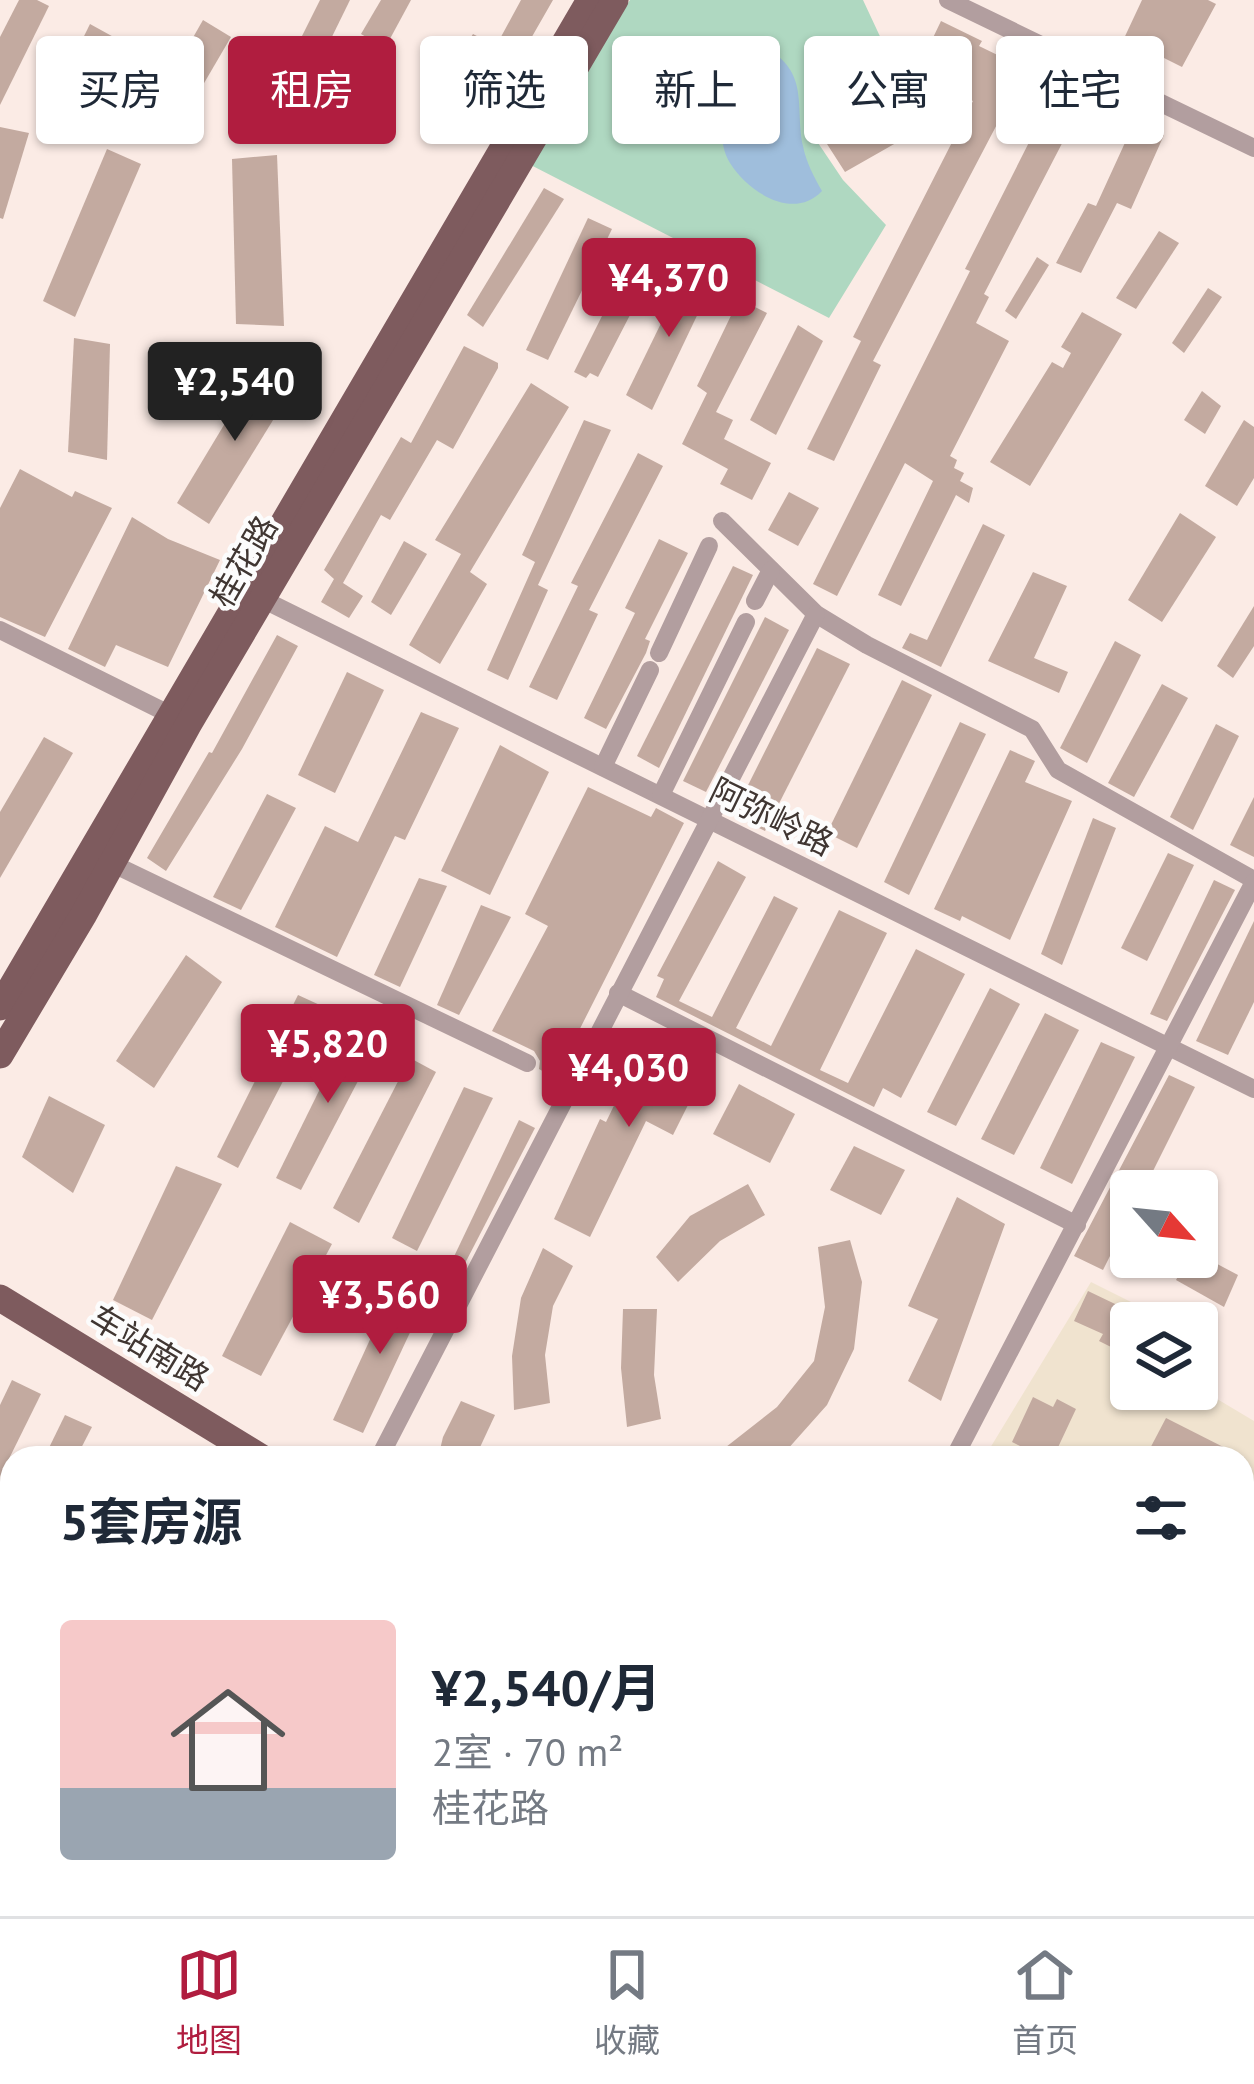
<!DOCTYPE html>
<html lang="zh">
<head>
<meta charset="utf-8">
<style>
	body { margin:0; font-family:"PT Sans","Noto Sans SC",sans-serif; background:#f6f6f7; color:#1f2937; height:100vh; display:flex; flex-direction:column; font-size:45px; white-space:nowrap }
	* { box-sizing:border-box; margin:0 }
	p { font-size:39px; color:#747a83 }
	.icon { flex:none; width:66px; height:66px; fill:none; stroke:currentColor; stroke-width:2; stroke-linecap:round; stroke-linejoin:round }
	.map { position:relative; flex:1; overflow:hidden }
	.details { position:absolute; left:0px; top:1446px; width:1254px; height:471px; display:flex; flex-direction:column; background:#fff; border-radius:36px 36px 0 0; box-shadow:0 3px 9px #0004 }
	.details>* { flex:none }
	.guide { position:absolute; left:36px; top:36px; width:1182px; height:108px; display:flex; gap:24px }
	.needle { width:78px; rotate:117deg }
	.fabs { position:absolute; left:1110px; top:1170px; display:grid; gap:24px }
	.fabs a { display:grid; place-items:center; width:108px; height:108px; border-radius:12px; background:#fff; box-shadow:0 3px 9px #0004; font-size:60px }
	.price { position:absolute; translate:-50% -102px; padding:0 27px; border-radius:12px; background:#b01d3f; color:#fff; font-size:39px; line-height:78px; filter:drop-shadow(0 3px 6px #0008) }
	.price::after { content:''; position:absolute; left:50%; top:72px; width:36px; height:27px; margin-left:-18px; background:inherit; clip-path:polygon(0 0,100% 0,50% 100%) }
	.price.current { background:#222; color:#fff }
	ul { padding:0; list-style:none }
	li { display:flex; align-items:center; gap:36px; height:300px; padding:0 60px }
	li span { display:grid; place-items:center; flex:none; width:336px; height:240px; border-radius:12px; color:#555 }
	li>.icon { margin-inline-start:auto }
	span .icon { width:144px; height:144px; fill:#fffc; stroke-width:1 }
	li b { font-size:51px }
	h2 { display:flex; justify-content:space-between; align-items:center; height:144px; padding:0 60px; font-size:51px }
	.pill { padding:0 42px; border-radius:12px; background:#fff; box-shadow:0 3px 9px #0004; font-size:42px; line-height:108px }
	.pill.current { background:#b01d3f; color:#fff }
	.menu { display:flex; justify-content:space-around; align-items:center; height:168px; border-top:3px solid #e0e1e3; background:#fff; font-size:33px; color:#747a83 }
	.menu a { display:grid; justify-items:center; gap:6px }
	.menu .current { color:#b01d3f }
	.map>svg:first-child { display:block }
	.commercial { fill:#f0e3cf }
	.built { fill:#fde1d7 }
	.green { fill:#afd8c1 }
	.water { fill:#9fbedc }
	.building { fill:#c3aaa0 }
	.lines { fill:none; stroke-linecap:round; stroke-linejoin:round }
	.street { stroke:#b29e9f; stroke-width:18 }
	.secondary { stroke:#947779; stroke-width:24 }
	.primary { stroke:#7e5b5e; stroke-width:27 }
	.labels { text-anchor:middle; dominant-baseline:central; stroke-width:9; stroke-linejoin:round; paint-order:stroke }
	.street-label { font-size:33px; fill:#403632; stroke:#fcfcfc }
</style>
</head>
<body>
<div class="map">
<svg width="1254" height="1916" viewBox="0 0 1254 1916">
	<rect width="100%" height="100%" fill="#fbebe5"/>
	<path class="commercial" d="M1091 1282 1159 1316 1156 1323H1131V1389L1197 1387 1254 1421V1484L1242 1512V1458H984Z"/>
	<path class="built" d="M12 1888V1905H479L516 1914 544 1916H0Z"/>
	<path class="green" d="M630 0H863L884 45 836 68 810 131 843 180 886 225 829 318 521 160Z"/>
	<path class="water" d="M770 50C809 76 795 106 803 146 806 162 814 177 822 191 794 221 749 193 730 163 707 125 738 70 770 50Z"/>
	<g class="building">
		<path d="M19 0H37L49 6 0 105V37Z"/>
		<path d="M320 0H350L325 51 300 40Z"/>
		<path d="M381 0H411L385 48 361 34Z"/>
		<path d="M521 0H553L482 124 434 95 473 34 496 46Z"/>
		<path d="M1142 0H1208L1216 4 1182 67 1142 47 1130 73 1112 64Z"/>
		<path d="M203 20 231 37 186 114 159 97Z"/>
		<path d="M941 21 982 41 979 46 1026 69 873 361 881 365 834 461 807 449 861 341 853 337 973 101 934 83 949 54 930 44Z"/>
		<path d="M90 24 119 40 87 107 57 91Z"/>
		<path d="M873 71 910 135 845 172 827 144 845 130 829 95Z"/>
		<path d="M1057 87 1085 99 984 294 989 297 976 323 1009 341 950 456 957 460 954 468 964 473 960 481 973 488 969 503 956 495 901 606 878 595 933 481 905 463 837 596 813 584 970 271 965 269Z"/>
		<path d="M1134 123 1164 135 1131 209 1117 203 1081 273 1056 263 1088 203 1096 206Z"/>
		<path d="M0 127 29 133 3 219 0 218Z"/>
		<path d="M107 149 141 164 75 317 43 301Z"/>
		<path d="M277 155 284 326 236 324 232 159Z"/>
		<path d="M544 188 564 199 483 327 467 315Z"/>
		<path d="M588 218 612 229 548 360 526 350Z"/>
		<path d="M1159 231 1179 243 1136 309 1116 298Z"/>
		<path d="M638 244 661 255 598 377 590 373 586 378 574 372Z"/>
		<path d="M1037 257 1049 265 1016 319 1005 311Z"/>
		<path d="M687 270 713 282 652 410 626 395Z"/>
		<path d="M1208 288 1222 297 1184 353 1172 343Z"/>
		<path d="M739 299 767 313 716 412 733 420 724 439 771 463 752 500 720 484 728 469 682 444 707 393 697 386Z"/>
		<path d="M1082 312 1122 334 1030 486 990 462 1052 362 1063 368 1071 353 1061 347Z"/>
		<path d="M798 325 823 341 776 435 750 420Z"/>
		<path d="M74 338 110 344 107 460 68 452Z"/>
		<path d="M464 346 498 363V368L453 449 437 440 390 520 381 515 343 583 363 596 349 618 321 602 334 579 324 570 401 437 411 443Z"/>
		<path d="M260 365 294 386 209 524 177 503Z"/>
		<path d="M531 383 569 407 470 572 487 584 440 664 409 645 461 554 435 540Z"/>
		<path d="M1202 391 1221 406 1205 434 1184 420Z"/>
		<path d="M584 420 611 430 538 585 548 590 508 680 487 670 535 562 522 555Z"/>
		<path d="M1244 420 1254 427V478L1237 506 1205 486Z"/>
		<path d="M638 453 663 466 589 610 598 614 557 700 529 687 578 586 571 583Z"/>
		<path d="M20 469 72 497 75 491 112 508 45 637 0 617V508Z"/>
		<path d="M789 492 819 508 798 546 768 530Z"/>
		<path d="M1180 513 1216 537 1162 622 1128 600Z"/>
		<path d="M132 517 168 539 220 560 168 667 116 645 105 667 68 649Z"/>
		<path d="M983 524 1005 535 941 667 902 648 910 633 927 640Z"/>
		<path d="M659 539 688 553 645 639 650 641 646 653 606 729 584 718 635 613 625 608Z"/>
		<path d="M404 541 427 554 391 615 371 602Z"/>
		<path d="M733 566 753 575 659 768 637 756Z"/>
		<path d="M1033 572 1067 586 1034 658 1068 672 1059 693 988 661Z"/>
		<path d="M1254 606V646L1233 678 1217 666Z"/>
		<path d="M765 617 789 630 706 792 683 781Z"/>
		<path d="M277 635 298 646 242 749 166 871 147 858 209 752 212 753Z"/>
		<path d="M1115 641 1141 655 1087 763 1060 748Z"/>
		<path d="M817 648 850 664 765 831 733 815Z"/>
		<path d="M347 672 384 690 335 793 298 775Z"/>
		<path d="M902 680 932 695 857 848 827 833Z"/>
		<path d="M1162 684 1188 698 1134 797 1108 783Z"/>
		<path d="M421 712 459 728 405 840 395 836 337 957 275 927 325 826 358 842Z"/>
		<path d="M960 722 986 734 909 895 884 882Z"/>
		<path d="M1216 724 1239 736 1193 830 1170 817Z"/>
		<path d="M44 737 73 753 0 878V812Z"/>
		<path d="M500 745 549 772 490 895 441 871Z"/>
		<path d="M1010 750 1035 761 1025 782 1072 801 1010 940 962 916 960 921 934 909Z"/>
		<path d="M588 787 651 817 656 808 684 823 555 1078 539 1069 540 1061 534 1051 492 1031 548 926 525 914Z"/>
		<path d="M267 794 296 808 241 910 213 897Z"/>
		<path d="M1254 797V857L1230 845Z"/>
		<path d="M1093 818 1116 828 1062 965 1041 954Z"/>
		<path d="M1168 853 1194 865 1147 961 1121 948Z"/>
		<path d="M718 861 746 877 679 1001 712 1017 774 896 798 908 736 1028 771 1046 839 910 887 933 820 1070 848 1083 916 949 965 974 901 1098 883 1088 874 1107 656 997 664 979 657 976Z"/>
		<path d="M419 878 447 886 400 987 374 975Z"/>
		<path d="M1214 880 1235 890 1167 1021 1150 1014Z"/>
		<path d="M481 905 511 917 459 1015 437 1005Z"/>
		<path d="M1254 921V1002L1228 1055 1196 1041Z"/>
		<path d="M186 955 222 982 154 1088 116 1061Z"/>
		<path d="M990 988 1020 1004 956 1126 927 1112Z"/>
		<path d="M298 995 322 1006 238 1168 217 1157Z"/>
		<path d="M1045 1013 1079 1030 1014 1155 981 1139Z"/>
		<path d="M351 1026 381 1037 301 1190 276 1178Z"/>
		<path d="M647 1038 706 1069 673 1135 646 1121 590 1237 554 1219 600 1119 606 1122Z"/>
		<path d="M1101 1042 1135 1057 1072 1184 1040 1168Z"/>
		<path d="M410 1058 436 1072 359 1223 333 1208Z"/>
		<path d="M1169 1075 1195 1087 1143 1191H1131V1214L1103 1270 1074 1256Z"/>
		<path d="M739 1084 795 1114 770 1163 713 1134Z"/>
		<path d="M464 1087 493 1098 417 1251 392 1238Z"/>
		<path d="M49 1096 105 1125 73 1193 22 1157Z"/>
		<path d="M519 1120 535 1128 460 1273 449 1267Z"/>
		<path d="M854 1146 905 1170 881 1215 830 1190Z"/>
		<path d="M176 1166 222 1184 152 1320 113 1300Z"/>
		<path d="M748 1184 765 1215 720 1241 678 1282 656 1257 690 1216Z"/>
		<path d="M957 1197 1005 1224 941 1401 908 1381 938 1319 908 1306Z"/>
		<path d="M290 1222 332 1244 261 1376 222 1356Z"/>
		<path d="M850 1240 862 1282 854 1349 827 1405 786 1451 770 1458H729L726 1447 777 1407 814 1361 825 1307 818 1247Z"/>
		<path d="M543 1248 573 1266 553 1306 545 1355 550 1403 514 1410 512 1356 521 1298Z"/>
		<path d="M1189 1257H1204L1238 1275 1224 1307 1176 1280Z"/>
		<path d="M396 1283 428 1294 363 1433 333 1420Z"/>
		<path d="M1088 1291 1138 1315 1131 1323 1121 1352 1099 1341 1103 1334 1074 1321Z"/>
		<path d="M623 1309H657L654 1375 661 1419 627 1427 621 1368Z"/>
		<path d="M12 1380 41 1394 0 1477V1405Z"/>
		<path d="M1033 1397 1053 1407 1057 1399 1076 1409 1053 1458H1022L1026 1449 1012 1442Z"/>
		<path d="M461 1401 495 1415 475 1458H438L443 1437Z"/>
		<path d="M65 1415 92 1427 76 1458H44Z"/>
		<path d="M1166 1418 1245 1458H1145Z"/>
	</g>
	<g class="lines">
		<g class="street">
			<path d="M948 0 1254 148"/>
			<path d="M722 521 816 614 867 645 1032 729 1058 770 1254 880"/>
			<path d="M262 599 1254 1089"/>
			<path d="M755 601 771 570"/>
			<path d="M0 630 179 719"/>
			<path d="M659 653 709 546"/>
			<path d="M603 767 650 670"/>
			<path d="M661 795 746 622"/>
			<path d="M111 863 527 1063"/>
			<path d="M618 993 1077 1225"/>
			<path d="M379 1458 816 614"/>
			<path d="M954 1458 1254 882"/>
		</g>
		<g class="secondary">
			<path d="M1242 1624 1254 1597"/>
			<path d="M1242 1671 1254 1645"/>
			<path d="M1112 1916 1117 1905"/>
			<path d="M1133 1916 1138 1905"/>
		</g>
		<g class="primary">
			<path d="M0 1007 590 0"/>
			<path d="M0 1055 84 914 188 725 615 0"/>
			<path d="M0 1298 262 1458"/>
			<path d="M988 1905 1007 1916"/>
			<path d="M1025 1905 1044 1916"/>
		</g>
	</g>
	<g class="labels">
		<g class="street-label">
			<text transform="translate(243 561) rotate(-60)">桂花路</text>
			<text transform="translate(772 816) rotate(26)">阿弥岭路</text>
			<text transform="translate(150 1347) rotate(31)">车站南路</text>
		</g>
	</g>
</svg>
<div class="fabs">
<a><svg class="needle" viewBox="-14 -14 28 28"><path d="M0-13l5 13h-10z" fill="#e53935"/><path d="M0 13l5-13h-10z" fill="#747a83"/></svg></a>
<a><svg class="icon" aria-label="layers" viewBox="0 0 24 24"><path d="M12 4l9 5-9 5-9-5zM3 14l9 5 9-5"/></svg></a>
</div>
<b class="price" style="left:669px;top:340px">¥4,370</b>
<b class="price current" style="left:235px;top:444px">¥2,540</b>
<b class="price" style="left:328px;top:1106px">¥5,820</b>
<b class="price" style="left:629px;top:1130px">¥4,030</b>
<b class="price" style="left:380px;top:1357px">¥3,560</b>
<div class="guide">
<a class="pill">买房</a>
<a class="pill current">租房</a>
<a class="pill">筛选</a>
<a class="pill">新上</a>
<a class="pill">公寓</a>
<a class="pill">住宅</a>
</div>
<section class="details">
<h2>5套房源<svg class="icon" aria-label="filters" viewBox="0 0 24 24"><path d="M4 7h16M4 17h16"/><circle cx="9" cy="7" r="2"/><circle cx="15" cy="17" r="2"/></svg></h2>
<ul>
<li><span style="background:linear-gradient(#f6c9c9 70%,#9aa5b1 0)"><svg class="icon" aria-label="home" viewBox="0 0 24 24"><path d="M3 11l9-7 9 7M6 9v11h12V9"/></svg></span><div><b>¥2,540/月</b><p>2室 · 70 m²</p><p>桂花路</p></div></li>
</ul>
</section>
</div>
<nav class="menu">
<a class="current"><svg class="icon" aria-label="map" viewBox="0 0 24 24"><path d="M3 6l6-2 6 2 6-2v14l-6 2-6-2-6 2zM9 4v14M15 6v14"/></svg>地图</a>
<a><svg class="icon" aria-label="saved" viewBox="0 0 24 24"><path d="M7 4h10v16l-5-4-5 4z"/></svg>收藏</a>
<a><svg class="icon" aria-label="home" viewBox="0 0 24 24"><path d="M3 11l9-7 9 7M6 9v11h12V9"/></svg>首页</a>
</nav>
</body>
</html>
